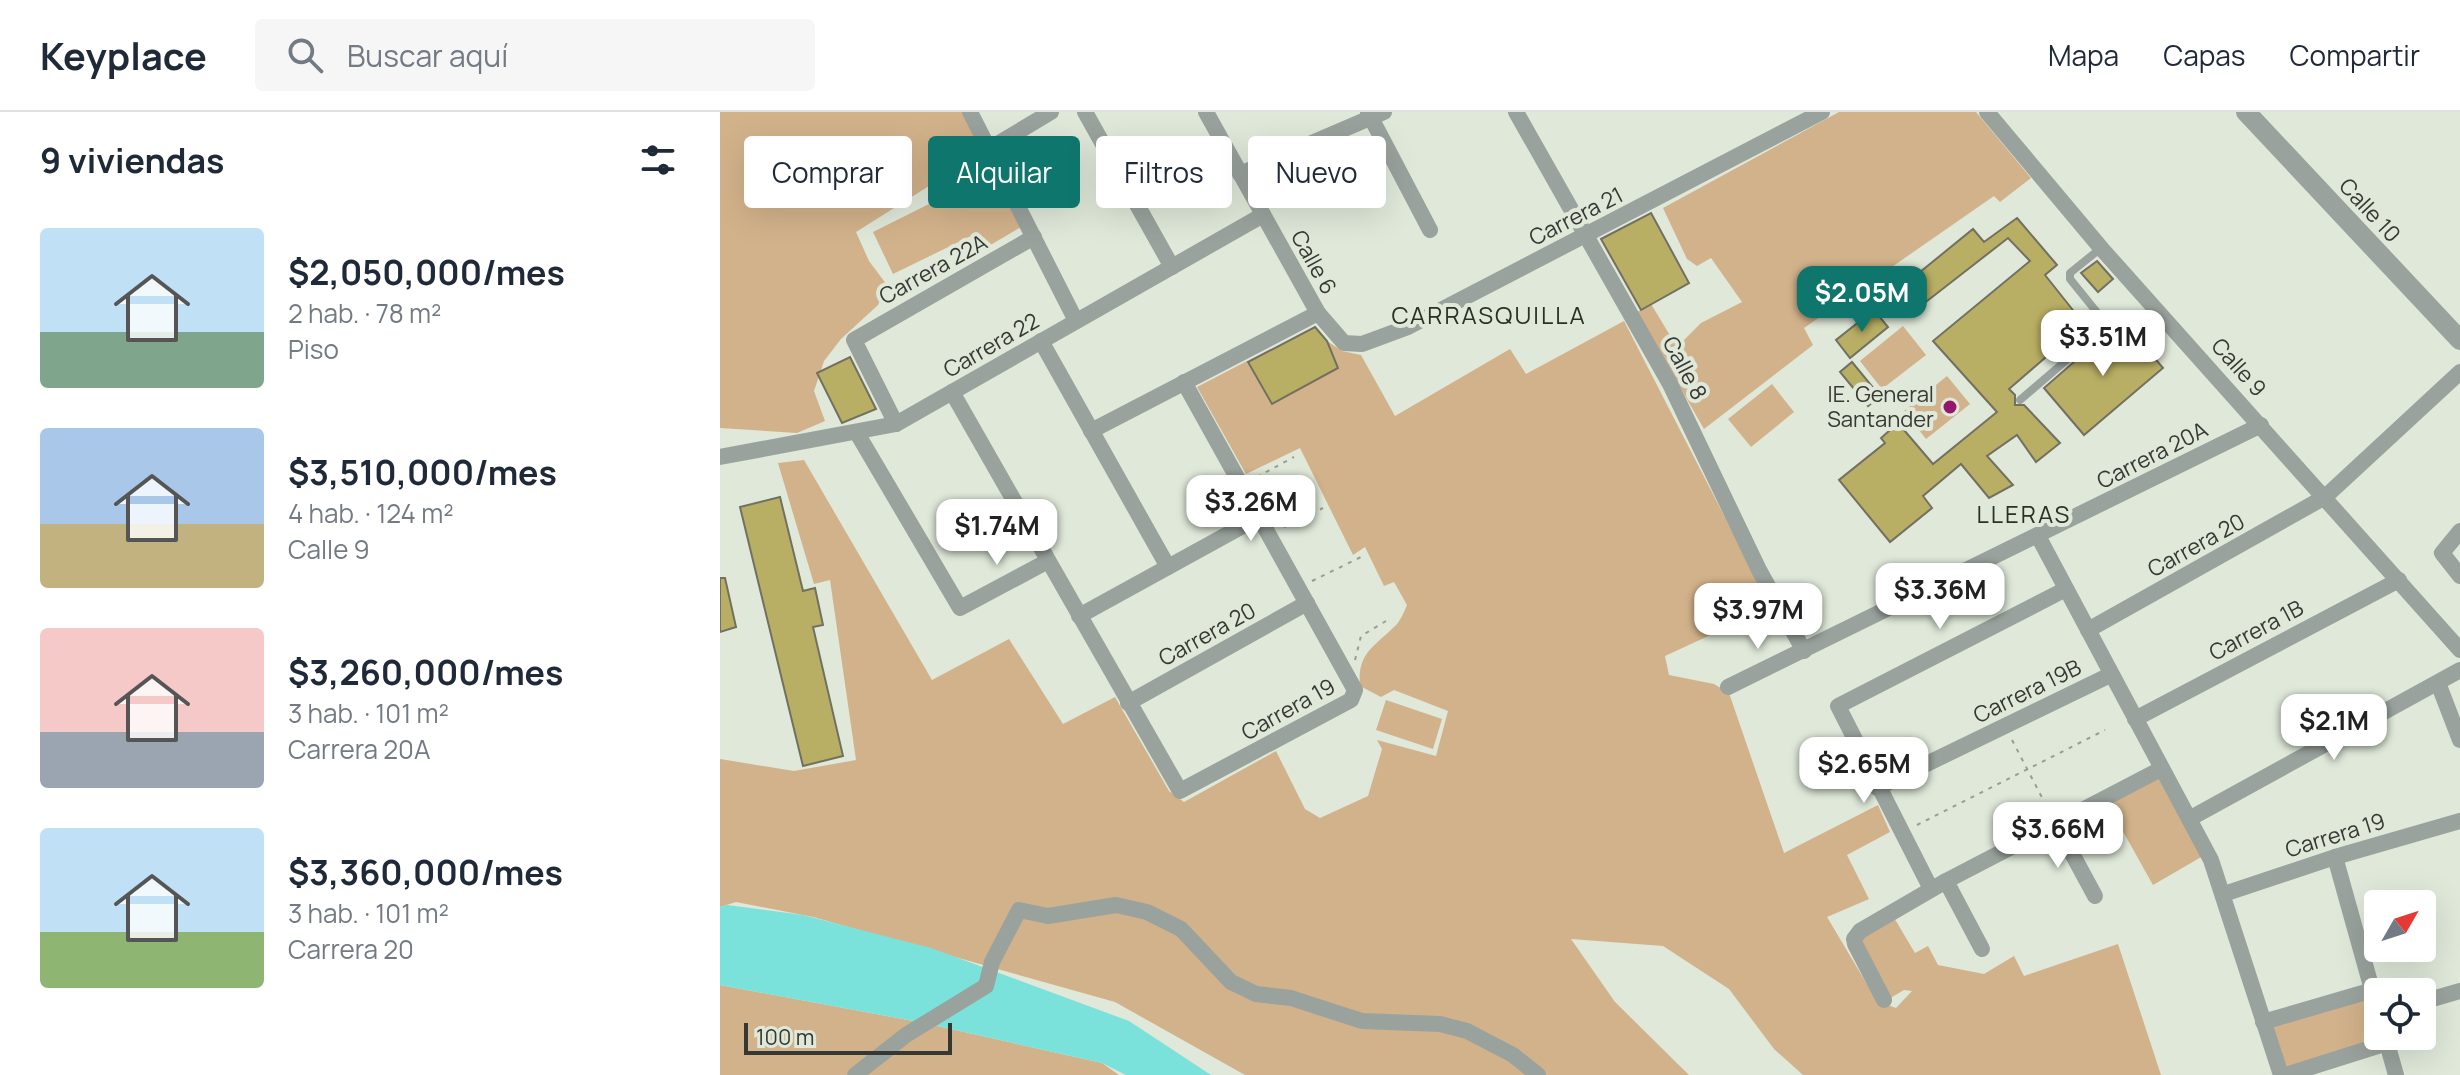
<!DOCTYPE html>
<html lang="es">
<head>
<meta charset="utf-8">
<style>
	body { margin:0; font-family:Manrope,sans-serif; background:#f6f6f7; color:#1f2937; height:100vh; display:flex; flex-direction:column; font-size:30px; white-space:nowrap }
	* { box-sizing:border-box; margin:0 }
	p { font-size:26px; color:#747a83 }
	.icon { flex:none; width:44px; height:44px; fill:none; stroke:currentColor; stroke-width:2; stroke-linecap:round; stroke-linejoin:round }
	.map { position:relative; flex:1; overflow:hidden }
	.drawer { display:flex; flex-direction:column; background:#fff; width:720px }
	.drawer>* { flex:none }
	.hud { position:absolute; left:24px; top:24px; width:760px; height:72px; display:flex; gap:16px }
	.needle { width:52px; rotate:51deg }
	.tools { position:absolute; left:1644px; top:778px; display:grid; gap:16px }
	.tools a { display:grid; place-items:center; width:72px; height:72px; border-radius:8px; background:#fff; box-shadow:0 8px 32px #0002; font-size:40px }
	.scale { position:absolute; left:24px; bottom:20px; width:208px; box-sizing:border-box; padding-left:8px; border:4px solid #363933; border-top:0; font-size:22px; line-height:28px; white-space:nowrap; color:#363933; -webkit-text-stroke:6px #dfe8d9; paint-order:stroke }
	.price { position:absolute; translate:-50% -68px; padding:0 18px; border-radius:16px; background:#fff; color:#222; font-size:26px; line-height:52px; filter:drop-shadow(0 2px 4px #0008) }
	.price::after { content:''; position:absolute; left:50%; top:48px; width:24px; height:18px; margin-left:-12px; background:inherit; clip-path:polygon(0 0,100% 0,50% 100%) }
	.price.on { background:#0f766e; color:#fff }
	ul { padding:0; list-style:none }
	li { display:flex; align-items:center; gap:24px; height:200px; padding:0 40px }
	li span { display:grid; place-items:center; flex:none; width:224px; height:160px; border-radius:8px; color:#555 }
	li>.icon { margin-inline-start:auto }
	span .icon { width:96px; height:96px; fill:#fffc; stroke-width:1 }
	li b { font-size:34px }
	h2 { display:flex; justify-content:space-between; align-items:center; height:96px; padding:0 40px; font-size:34px }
	.chip { padding:0 28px; border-radius:8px; background:#fff; box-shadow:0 8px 32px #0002; font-size:28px; line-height:72px }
	.chip.on { background:#0f766e; color:#fff }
	header { display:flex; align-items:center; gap:48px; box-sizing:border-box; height:112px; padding:0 40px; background:#fff; border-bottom:2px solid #e0e1e3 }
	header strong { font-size:38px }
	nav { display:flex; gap:44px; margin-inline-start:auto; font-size:28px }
	.search { width:560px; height:72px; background:#f6f6f7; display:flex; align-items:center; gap:20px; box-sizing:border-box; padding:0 28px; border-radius:8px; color:#747a83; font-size:30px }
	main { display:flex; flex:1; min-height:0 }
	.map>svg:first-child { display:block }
	.green { fill:#d2b28b }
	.water { fill:#7ae2db }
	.building { fill:#b9af64; stroke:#727061; stroke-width:2 }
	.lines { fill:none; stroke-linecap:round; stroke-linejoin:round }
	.path { stroke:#989e93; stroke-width:2; stroke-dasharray:4 6; stroke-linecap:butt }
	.service { stroke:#9aa29d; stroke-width:8 }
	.minor { stroke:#9aa29d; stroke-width:16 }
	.tertiary { stroke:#9aa29d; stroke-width:20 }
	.poi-dot { fill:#96156d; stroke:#dfe8d9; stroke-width:3 }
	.labels { text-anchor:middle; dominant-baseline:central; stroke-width:8; stroke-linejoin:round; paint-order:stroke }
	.street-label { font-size:22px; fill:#363933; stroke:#dfe8d9 }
	.poi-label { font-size:22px; fill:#363933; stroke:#dfe8d9; text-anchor:end }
	.neighbourhood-label { font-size:24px; letter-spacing:2px; fill:#2a3024; stroke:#dfe8d9 }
</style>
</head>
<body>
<header>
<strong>Keyplace</strong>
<div class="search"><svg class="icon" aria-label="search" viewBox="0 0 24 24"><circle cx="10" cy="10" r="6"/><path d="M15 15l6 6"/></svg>Buscar aquí</div>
<nav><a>Mapa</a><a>Capas</a><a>Compartir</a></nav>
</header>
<main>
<section class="drawer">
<h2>9 viviendas<svg class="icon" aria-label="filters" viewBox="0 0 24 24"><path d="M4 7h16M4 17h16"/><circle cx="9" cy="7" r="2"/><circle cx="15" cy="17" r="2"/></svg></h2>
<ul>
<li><span style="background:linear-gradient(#bfe0f5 65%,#7fa58c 0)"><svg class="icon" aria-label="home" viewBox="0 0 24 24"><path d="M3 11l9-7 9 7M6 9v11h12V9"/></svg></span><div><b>$2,050,000/mes</b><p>2 hab. · 78 m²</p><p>Piso</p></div></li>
<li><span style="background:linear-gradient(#a9c7e8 60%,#c2b280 0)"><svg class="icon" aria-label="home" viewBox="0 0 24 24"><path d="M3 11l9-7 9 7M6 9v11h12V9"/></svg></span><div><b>$3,510,000/mes</b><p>4 hab. · 124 m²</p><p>Calle 9</p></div></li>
<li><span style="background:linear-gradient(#f6c9c9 65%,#9aa5b1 0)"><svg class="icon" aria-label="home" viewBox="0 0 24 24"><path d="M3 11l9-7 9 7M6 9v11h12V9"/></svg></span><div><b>$3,260,000/mes</b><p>3 hab. · 101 m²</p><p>Carrera 20A</p></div></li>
<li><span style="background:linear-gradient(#bfe0f5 65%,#8fb573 0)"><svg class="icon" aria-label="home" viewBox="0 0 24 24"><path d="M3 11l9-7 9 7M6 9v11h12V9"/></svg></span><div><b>$3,360,000/mes</b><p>3 hab. · 101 m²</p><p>Carrera 20</p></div></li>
</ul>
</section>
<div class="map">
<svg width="1740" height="963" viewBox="0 0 1740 963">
	<rect width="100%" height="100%" fill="#dfe8d9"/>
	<g class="green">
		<path d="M0 0H245L301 115 262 138 255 122 173 162 153 120 235 79 217 69 136 120 149 149 167 173 158 193 121 227 104 249 94 279 105 309 77 321 0 316Z"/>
		<path d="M1119 0H1256L1311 66 1280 90 1274 84 1084 216 1093 233 984 317 917 200 931 192 957 235 981 211 1022 190 991 146 977 154 967 147 943 96Z"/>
		<path d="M904 209 1051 495 945 544 949 563 994 572 1009 581 1064 741 1158 693 1170 720 1127 743 1149 787 1107 805 1157 889 1176 896 1192 879 1184 878 1167 888 1137 827 1173 804 1195 841 1208 834 1218 853 1264 862 1294 844 1304 864 1398 832 1441 963H1083L1054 937 1009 877 943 834 851 827 895 890 969 963H525L395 890 93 805 16 790 0 795V647L74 659 136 648 110 468 94 472 58 351 84 348 212 568 289 527 343 612 395 585 449 679 464 690 556 639 585 697 600 706 648 684 662 637 657 628 716 644 728 599 674 578 661 585 640 574C637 541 654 535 674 515 680 510 684 500 687 493L674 470 664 474 645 435 633 443 580 336 526 362 477 275 527 249 552 291 607 229 622 239 641 243 675 304 790 237 806 262Z"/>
		<path d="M1183 214 1206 243 1162 277 1140 249Z"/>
		<path d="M1227 264 1250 292 1206 327 1184 299Z"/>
		<path d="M1052 272 1074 300 1031 335 1008 307Z"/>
		<path d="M666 588 722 607 713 637 656 618Z"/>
		<path d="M1438 665 1483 744 1433 773 1387 691Z"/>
		<path d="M0 873 204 911 382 951 399 963H0Z"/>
		<path d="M1649 886 1662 927 1564 958 1549 914Z"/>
	</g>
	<path class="water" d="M7 793 83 803 211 836 409 909 491 963H406L382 951 204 911 0 873V795Z"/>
	<g class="building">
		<path d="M931 101 969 171 921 198 881 127Z"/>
		<path d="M1297 106 1337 153 1325 163 1364 212 1289 277 1295 283V293H1304L1340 331 1316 350 1297 323 1267 344 1293 373 1269 386 1241 352 1203 384 1212 396 1170 430 1119 368 1165 331 1161 326 1178 311 1213 352 1277 300 1213 229 1310 149 1288 126 1202 193 1184 173 1253 117 1264 130Z"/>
		<path d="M1377 149 1393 167 1378 180 1361 161Z"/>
		<path d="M1154 198 1168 215 1130 246 1116 228Z"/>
		<path d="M1402 208 1443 256 1364 323 1324 276Z"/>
		<path d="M595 215 607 229 618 256 552 292 528 250Z"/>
		<path d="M130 245 156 297 122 311 97 261Z"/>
		<path d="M1132 250 1160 284 1148 294 1120 260Z"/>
		<path d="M60 385 83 479 95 476 103 513 93 515 123 644 83 654 20 395Z"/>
		<path d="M0 466H5L16 515 0 520Z"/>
	</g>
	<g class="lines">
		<g class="path">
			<path d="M537 365 574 345"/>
			<path d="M564 415 603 396"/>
			<path d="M592 469 641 445"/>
			<path d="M635 548 641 524 666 509"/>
			<path d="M1292 628 1328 697"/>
			<path d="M1197 713 1385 618"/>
		</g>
		<path class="service" d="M1300 288 1384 216V209L1350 167V161L1381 136"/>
		<g class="minor">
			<path d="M250 0 356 209"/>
			<path d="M365 0 452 155"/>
			<path d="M486 0 598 201 624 231 642 232 688 215 1102 0"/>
			<path d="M648 0 710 118"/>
			<path d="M796 0 950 272 1039 458 1084 539"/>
			<path d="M1267 0 1381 136 1740 538"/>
			<path d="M269 37 331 0"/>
			<path d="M520 62 664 0"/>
			<path d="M321 229 448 455"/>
			<path d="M232 280 460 679 631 588 635 578 464 270"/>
			<path d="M176 312 134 228 314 125"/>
			<path d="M371 319 598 201"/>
			<path d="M137 321 240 496 328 449"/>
			<path d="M0 345 176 312 543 103"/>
			<path d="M1740 419 1722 441 1740 464"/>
			<path d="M1318 424 1491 748 1561 963"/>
			<path d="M359 504 539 405"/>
			<path d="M1368 518 1605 385 1740 260"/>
			<path d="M1718 571 1740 628"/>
			<path d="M1008 575 1541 313"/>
			<path d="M408 591 587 491"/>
			<path d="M1415 607 1679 468"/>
			<path d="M1157 676 1390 563"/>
			<path d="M1469 707 1740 558"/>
			<path d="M1336 712 1375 784"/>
			<path d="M1615 745 1658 899"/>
			<path d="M1226 769 1262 837"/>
			<path d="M1211 777 1118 594 1344 478"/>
			<path d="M1504 782 1615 745 1740 709"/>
			<path d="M1164 888 1135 832 1134 827 1140 819 1226 769 1441 657"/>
			<path d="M1702 890 1740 879"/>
			<path d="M1543 910 1653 878"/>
			<path d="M1665 924 1676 963"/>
			<path d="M135 963 186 923 266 874 272 850 299 798 328 804 396 793 427 800 461 817 511 870 536 882 571 886 642 909 720 912 747 919 793 943 818 963"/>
			<path d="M1566 963 1667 931"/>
		</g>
		<path class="tertiary" d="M1526 0 1740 228"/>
	</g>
	<circle class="poi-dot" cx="1230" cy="295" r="8"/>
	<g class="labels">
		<g class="street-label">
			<text transform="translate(1650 98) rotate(47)">Calle 10</text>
			<text transform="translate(856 104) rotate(-27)">Carrera 21</text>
			<text transform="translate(594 150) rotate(61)">Calle 6</text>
			<text transform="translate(213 157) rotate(-29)">Carrera 22A</text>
			<text transform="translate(271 233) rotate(-30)">Carrera 22</text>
			<text transform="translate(1519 255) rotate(48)">Calle 9</text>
			<text transform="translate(965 256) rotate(62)">Calle 8</text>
			<text transform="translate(1432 343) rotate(-27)">Carrera 20A</text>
			<text transform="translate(1476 433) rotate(-29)">Carrera 20</text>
			<text transform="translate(1536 518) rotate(-28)">Carrera 1B</text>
			<text transform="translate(487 522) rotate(-29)">Carrera 20</text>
			<text transform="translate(1307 579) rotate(-26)">Carrera 19B</text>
			<text transform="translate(568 597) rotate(-29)">Carrera 19</text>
			<text transform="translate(1615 723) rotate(-17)">Carrera 19</text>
		</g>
		<g class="poi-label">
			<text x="1214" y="282">IE. General<tspan x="1214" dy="25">Santander</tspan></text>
		</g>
		<g class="neighbourhood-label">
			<text x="769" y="202">CARRASQUILLA</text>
			<text x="1304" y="401">LLERAS</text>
		</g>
	</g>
</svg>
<div class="tools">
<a><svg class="needle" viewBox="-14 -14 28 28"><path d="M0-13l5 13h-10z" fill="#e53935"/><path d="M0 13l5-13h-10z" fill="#747a83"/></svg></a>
<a><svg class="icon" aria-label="locate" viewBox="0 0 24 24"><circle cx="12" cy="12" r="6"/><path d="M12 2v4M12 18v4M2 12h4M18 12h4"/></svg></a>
</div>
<div class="scale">100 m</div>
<b class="price on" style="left:1142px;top:222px">$2.05M</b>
<b class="price" style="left:1383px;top:266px">$3.51M</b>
<b class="price" style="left:531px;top:431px">$3.26M</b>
<b class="price" style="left:277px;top:455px">$1.74M</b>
<b class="price" style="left:1220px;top:519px">$3.36M</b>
<b class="price" style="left:1038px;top:539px">$3.97M</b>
<b class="price" style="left:1614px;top:650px">$2.1M</b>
<b class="price" style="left:1144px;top:693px">$2.65M</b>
<b class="price" style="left:1338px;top:758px">$3.66M</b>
<div class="hud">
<a class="chip">Comprar</a>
<a class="chip on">Alquilar</a>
<a class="chip">Filtros</a>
<a class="chip">Nuevo</a>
</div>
</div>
</main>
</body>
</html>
